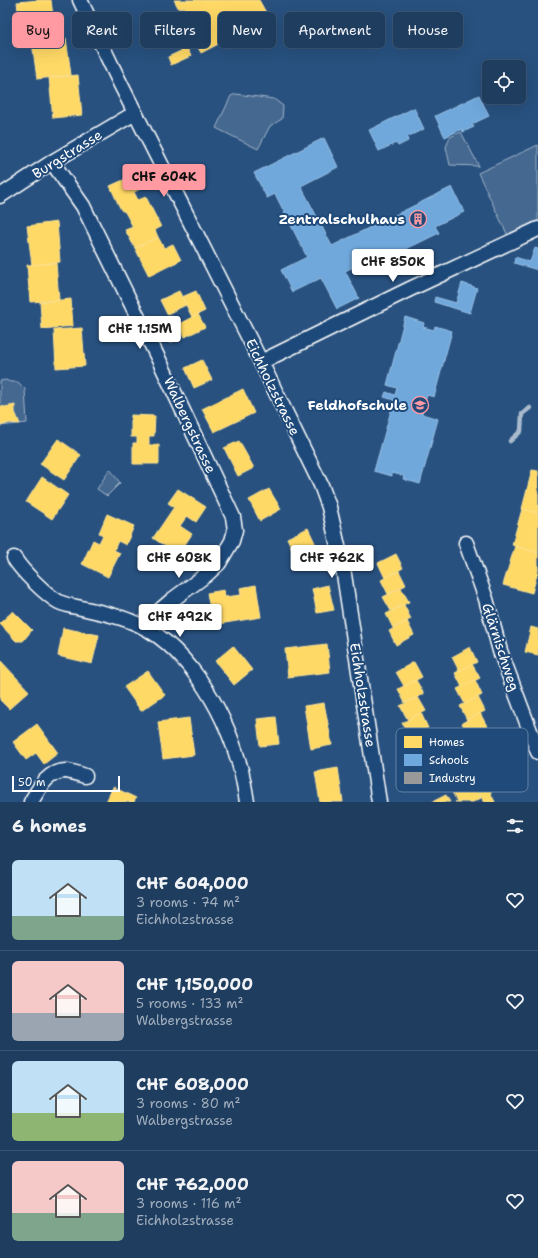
<!DOCTYPE html>
<html lang="en">
<head>
<meta charset="utf-8">
<style>
	body { margin:0; font-family:"Shantell Sans",sans-serif; background:#264465; color:#f1f3f6; height:100vh; display:flex; flex-direction:column; font-size:15px; white-space:nowrap }
	* { box-sizing:border-box; margin:0 }
	p { font-size:13px; color:#a1aebd }
	.icon { flex:none; width:22px; height:22px; fill:none; stroke:currentColor; stroke-width:2; stroke-linecap:round; stroke-linejoin:round }
	.map { position:relative; height:802px; overflow:hidden }
	.sheet { display:flex; flex-direction:column; background:#1e3d5f; flex:1 }
	.sheet>* { flex:none }
	.hud { position:absolute; left:12px; top:12px; width:514px; height:36px; display:flex; gap:8px }
	.fabs { position:absolute; left:482px; top:60px; display:grid; gap:8px }
	.fabs a { display:grid; place-items:center; width:44px; height:44px; border-radius:6px; background:#1e3d5f; box-shadow:0 4px 16px #0002,0 0 0 1px #3c5674; font-size:20px }
	.scale { position:absolute; left:12px; bottom:10px; width:108px; box-sizing:border-box; padding-left:4px; border:2px solid #fff; border-top:0; font-size:11px; line-height:14px; white-space:nowrap; color:#fff; -webkit-text-stroke:3px #1f4a7a; paint-order:stroke }
	.price { position:absolute; translate:-50% -34px; padding:0 9px; border-radius:4px; background:#fff; color:#222; font-size:13px; line-height:26px; filter:drop-shadow(0 1px 2px #0008) }
	.price::after { content:''; position:absolute; left:50%; top:24px; width:12px; height:9px; margin-left:-6px; background:inherit; clip-path:polygon(0 0,100% 0,50% 100%) }
	.price.current { background:#ff9aa2; color:#111 }
	ul { padding:0; list-style:none }
	li { display:flex; align-items:center; gap:12px; height:100px; padding:0 12px }
	li+li { border-top:1px solid #3c5674 }
	li span { display:grid; place-items:center; flex:none; width:112px; height:80px; border-radius:6px; color:#555 }
	li>.icon { margin-inline-start:auto }
	span .icon { width:48px; height:48px; fill:#fffc; stroke-width:1 }
	li b { font-size:17px }
	h2 { display:flex; justify-content:space-between; align-items:center; height:48px; padding:0 12px; font-size:17px }
	.pill { padding:0 14px; border-radius:6px; background:#1e3d5f; box-shadow:0 4px 16px #0002,0 0 0 1px #3c5674; font-size:14px; line-height:36px }
	.pill.current { background:#ff9aa2; color:#111 }
	.map>svg:first-child { display:block }
	.green { fill:#446890; stroke:#a2b4c8 }
	.homes { fill:#ffd966; stroke:#ffe494 }
	.schools { fill:#6fa8dc; stroke:#9ac2e6 }
	.industry { fill:#999; stroke:#b8b8b8 }
	.lines { fill:none; stroke-linecap:round; stroke-linejoin:round }
	.stream { stroke:#aabbcd; stroke-width:4.5 }
	.minor-casing { stroke:#fff; stroke-width:17 }
	.minor { stroke:#1f4a7a; stroke-width:14 }
	.labels { text-anchor:middle; dominant-baseline:central; stroke-width:4; stroke-linejoin:round; paint-order:stroke }
	.street-label { font-size:14px; fill:#fff; stroke:#1f4a7a }
	.poi-label { font-size:14px; font-weight:bold; fill:#fff; stroke:#1f4a7a; text-anchor:end }
	.key { fill:#1f4a7a; stroke:#6280a2; stroke-width:1 }
	.key-label { font-size:11px; fill:#fff }
</style>
</head>
<body>
<div class="map">
<svg width="538" height="802" viewBox="0 0 538 802">
	<rect width="100%" height="100%" fill="#28517f"/>
	<filter id="ink" filterUnits="userSpaceOnUse"><feTurbulence type="fractalNoise" baseFrequency=".025" numOctaves="2"/><feDisplacementMap in="SourceGraphic" scale="8" xChannelSelector="R" yChannelSelector="G"/><feConvolveMatrix kernelMatrix="1 2 1 2 8 2 1 2 1" color-interpolation-filters="sRGB"/></filter>
	<g filter="url(#ink)">
		<g class="green">
			<path d="M236 94 274 99 283 106 282 119 270 126 258 149 216 128 231 96Z"/>
			<path d="M461 132 479 166 450 165 446 147 450 137Z"/>
			<path d="M538 145V222L508 236 478 173Z"/>
			<path d="M6 380 10 382H18L25 389 27 423 0 426V381Z"/>
			<path d="M110 469 120 483 107 496 97 489Z"/>
		</g>
		<g class="homes">
			<path d="M40 0H51L56 39 22 43 17 2Z"/>
			<path d="M174 0H259L269 18 201 53 191 34 186 37 181 27 178 29 173 18 186 11 184 7 179 9Z"/>
			<path d="M66 38 71 75 37 79 32 42Z"/>
			<path d="M187 48 191 56 171 65 168 57Z"/>
			<path d="M78 75 82 115 53 118 49 78Z"/>
			<path d="M139 173 146 186 134 192 138 200 146 197 161 227 155 230 158 237 135 248 125 230 133 227 125 212 121 210 110 186Z"/>
			<path d="M57 222 60 262 32 265 27 226Z"/>
			<path d="M158 237 164 248 173 244 181 260 149 276 135 248Z"/>
			<path d="M56 263 59 300 30 302 27 265Z"/>
			<path d="M179 291 186 305 167 314 160 300Z"/>
			<path d="M196 291 205 311 192 317 182 297Z"/>
			<path d="M71 299 73 326 42 329 40 302Z"/>
			<path d="M198 314 205 327 185 337 179 324Z"/>
			<path d="M82 328 85 366 56 368 54 330Z"/>
			<path d="M202 360 212 380 194 388 185 368Z"/>
			<path d="M243 389 254 413 214 432 202 409Z"/>
			<path d="M15 405V412L20 424 10 423 0 426V406L5 407Z"/>
			<path d="M131 415 155 416 154 436H149V445H159V464H133V443H137V437H131Z"/>
			<path d="M58 439 81 455 64 480 40 464Z"/>
			<path d="M239 441 254 468 238 476 224 448Z"/>
			<path d="M532 470 538 471V513L522 509Z"/>
			<path d="M42 477 68 495 52 519 26 502Z"/>
			<path d="M178 489 206 507 196 522 187 516 180 526 192 534 178 555 153 538 174 507 168 503Z"/>
			<path d="M269 489 281 509 260 521 249 500Z"/>
			<path d="M522 509 538 513V553L512 545Z"/>
			<path d="M107 514 134 526 126 545 118 541 114 550 120 553 108 577 82 564 93 540 99 543 103 535 99 533Z"/>
			<path d="M308 528 316 545 295 555 287 538Z"/>
			<path d="M515 546 538 553V571L532 593 503 585Z"/>
			<path d="M396 554 403 568 385 578 378 563Z"/>
			<path d="M399 571 406 585 388 594 381 580Z"/>
			<path d="M256 585 261 617 213 625 207 593 224 590 225 597 241 595 240 588Z"/>
			<path d="M328 585 334 610 317 613 312 589Z"/>
			<path d="M401 588 409 602 391 611 383 597Z"/>
			<path d="M404 605 411 619 393 628 386 614Z"/>
			<path d="M13 611 32 630 23 641H16L0 624V623Z"/>
			<path d="M407 621 414 635 396 645 389 631Z"/>
			<path d="M531 627 538 629V655L525 652Z"/>
			<path d="M63 628 99 635 92 664 58 656Z"/>
			<path d="M327 644 330 672 288 677 285 649Z"/>
			<path d="M233 646 252 670 234 685 215 661Z"/>
			<path d="M470 647 477 662 459 671 452 657Z"/>
			<path d="M0 660 29 691 9 709 0 700Z"/>
			<path d="M414 662 422 677 404 686 396 672Z"/>
			<path d="M472 664 480 678 462 687 455 673Z"/>
			<path d="M148 671 165 695 141 711 124 687Z"/>
			<path d="M416 680 424 694 405 703 398 689Z"/>
			<path d="M475 680 482 695 465 704 457 689Z"/>
			<path d="M418 697 426 711 408 720 400 706Z"/>
			<path d="M478 697 485 711 467 720 460 706Z"/>
			<path d="M324 703 332 745 311 749 304 706Z"/>
			<path d="M421 713 428 728 410 737 402 723Z"/>
			<path d="M480 713 488 728 469 737 462 723Z"/>
			<path d="M276 717 279 744 260 746 257 719Z"/>
			<path d="M189 718 194 755 163 759 158 722Z"/>
			<path d="M37 724 58 753 44 764 36 753 26 760 13 742Z"/>
			<path d="M497 767 506 783 490 792 495 802H484L477 789 482 787 477 778Z"/>
			<path d="M338 768 343 802H320L315 772Z"/>
			<path d="M472 781 481 798 473 802H455L457 801 452 792Z"/>
			<path d="M113 787 136 798 134 802H106Z"/>
			<path d="M446 795 450 802H432Z"/>
		</g>
		<g class="schools">
			<path d="M479 95 489 116 472 124 474 127 463 132 462 129 445 137 435 116Z"/>
			<path d="M414 108 424 129 407 137 408 141 398 146 396 143 379 151 369 130Z"/>
			<path d="M324 138 338 167 301 186 332 246 452 187 464 212 435 226 439 233 380 262 376 256 345 271 359 298 337 309 321 278 292 292 281 270 307 257 275 194 267 198 254 173Z"/>
			<path d="M535 248 538 249V270L514 263 515 257 530 262Z"/>
			<path d="M462 283 477 288 470 313 434 302 435 297 456 303Z"/>
			<path d="M405 317 424 323 423 327 434 330 435 326 452 331 434 397 427 395 422 414 438 419 420 484 403 479 404 476 392 473V476L374 471 394 400 384 397 386 392 395 395 397 388 387 385Z"/>
		</g>
		<path class="industry" d="M172 316 182 337 170 343 160 322Z"/>
		<g class="lines">
			<path class="stream" d="M510 441 521 431 522 414 530 408"/>
			<g class="minor-casing">
				<g id="minor">
					<path d="M80 0 121 85 261 362 321 485 329 507 343 568 379 802"/>
					<path d="M52 162 83 206 160 362 233 517 235 530 232 541 219 563 206 575 172 600 150 619 145 627"/>
					<path d="M0 196 52 162 135 113"/>
					<path d="M261 362 410 289 538 229"/>
					<path d="M466 543 486 599 500 651 538 752"/>
					<path d="M14 558C22 571 46 595 59 602 65 605 72 606 77 607 94 611 113 614 130 621 185 641 224 710 239 763 243 776 245 789 247 802"/>
					<path d="M31 802C39 788 48 770 67 771 73 772 79 774 85 776"/>
				</g>
			</g>
			<use href="#minor" class="minor"/>
		</g>
	</g>
	<defs>
		<g id="building-ring" transform="scale(0.9)"><circle r="9.5" fill="#1f4a7a" stroke="#ff9aa2" stroke-width="1.5"/><path d="M-4-6H4V6H1V3H-1V6H-4ZM-2.5-4.3h1.7v1.8h-1.7ZM.8-4.3h1.7v1.8H.8ZM-2.5-1h1.7V.8h-1.7ZM.8-1h1.7V.8H.8Z" fill="#ff9aa2"/></g>
		<g id="school-ring" transform="scale(0.9)"><circle r="9.5" fill="#1f4a7a" stroke="#ff9aa2" stroke-width="1.5"/><path d="M0-5L7-2L0 1L-7-2ZM-4 1L0 2.5L4 1V4Q0 6-4 4Z" fill="#ff9aa2"/></g>
	</defs>
	<g fill-rule="evenodd">
		<use href="#building-ring" x="418" y="219"/>
		<use href="#school-ring" x="420" y="405"/>
	</g>
	<g class="labels">
		<g class="street-label">
			<text transform="translate(67 154) rotate(-32)">Burgstrasse</text>
			<text transform="translate(273 387) rotate(64)">Eichholzstrasse</text>
			<text transform="translate(190 425) rotate(65)">Walbergstrasse</text>
			<text transform="translate(501 647) rotate(72)">Glärnischweg</text>
			<text transform="translate(363 695) rotate(81)">Eichholzstrasse</text>
		</g>
		<g class="poi-label">
			<text x="405" y="219">Zentralschulhaus</text>
			<text x="407" y="405">Feldhofschule</text>
		</g>
	</g>
	<rect x="396" y="728" width="132" height="64" rx="6" class="key"/>
	<rect x="404" y="736" width="18" height="12" fill="#ffd966"/>
	<rect x="404" y="754" width="18" height="12" fill="#6fa8dc"/>
	<rect x="404" y="772" width="18" height="12" fill="#999"/>
	<g class="key-label">
		<text x="429" y="746">Homes</text>
		<text x="429" y="764">Schools</text>
		<text x="429" y="782">Industry</text>
	</g>
</svg>
<div class="fabs">
<a><svg class="icon" aria-label="locate" viewBox="0 0 24 24"><circle cx="12" cy="12" r="6"/><path d="M12 2v4M12 18v4M2 12h4M18 12h4"/></svg></a>
</div>
<div class="scale">50 m</div>
<b class="price current" style="left:164px;top:198px">CHF 604K</b>
<b class="price" style="left:393px;top:283px">CHF 850K</b>
<b class="price" style="left:140px;top:350px">CHF 1.15M</b>
<b class="price" style="left:179px;top:579px">CHF 608K</b>
<b class="price" style="left:332px;top:579px">CHF 762K</b>
<b class="price" style="left:180px;top:638px">CHF 492K</b>
<div class="hud">
<a class="pill current">Buy</a>
<a class="pill">Rent</a>
<a class="pill">Filters</a>
<a class="pill">New</a>
<a class="pill">Apartment</a>
<a class="pill">House</a>
</div>
</div>
<section class="sheet">
<h2>6 homes<svg class="icon" aria-label="filters" viewBox="0 0 24 24"><path d="M4 7h16M4 17h16"/><circle cx="9" cy="7" r="2"/><circle cx="15" cy="17" r="2"/></svg></h2>
<ul>
<li><span style="background:linear-gradient(#bfe0f5 70%,#7fa58c 0)"><svg class="icon" aria-label="home" viewBox="0 0 24 24"><path d="M3 11l9-7 9 7M6 9v11h12V9"/></svg></span><div><b>CHF 604,000</b><p>3 rooms · 74 m²</p><p>Eichholzstrasse</p></div><svg class="icon" aria-label="heart" viewBox="0 0 24 24"><path d="M12 20l-8-8c-3-5 5-10 8-4 3-6 11-1 8 4z"/></svg></li>
<li><span style="background:linear-gradient(#f6c9c9 65%,#9aa5b1 0)"><svg class="icon" aria-label="home" viewBox="0 0 24 24"><path d="M3 11l9-7 9 7M6 9v11h12V9"/></svg></span><div><b>CHF 1,150,000</b><p>5 rooms · 133 m²</p><p>Walbergstrasse</p></div><svg class="icon" aria-label="heart" viewBox="0 0 24 24"><path d="M12 20l-8-8c-3-5 5-10 8-4 3-6 11-1 8 4z"/></svg></li>
<li><span style="background:linear-gradient(#bfe0f5 65%,#8fb573 0)"><svg class="icon" aria-label="home" viewBox="0 0 24 24"><path d="M3 11l9-7 9 7M6 9v11h12V9"/></svg></span><div><b>CHF 608,000</b><p>3 rooms · 80 m²</p><p>Walbergstrasse</p></div><svg class="icon" aria-label="heart" viewBox="0 0 24 24"><path d="M12 20l-8-8c-3-5 5-10 8-4 3-6 11-1 8 4z"/></svg></li>
<li><span style="background:linear-gradient(#f6c9c9 65%,#7fa58c 0)"><svg class="icon" aria-label="home" viewBox="0 0 24 24"><path d="M3 11l9-7 9 7M6 9v11h12V9"/></svg></span><div><b>CHF 762,000</b><p>3 rooms · 116 m²</p><p>Eichholzstrasse</p></div><svg class="icon" aria-label="heart" viewBox="0 0 24 24"><path d="M12 20l-8-8c-3-5 5-10 8-4 3-6 11-1 8 4z"/></svg></li>
</ul>
</section>
</body>
</html>
